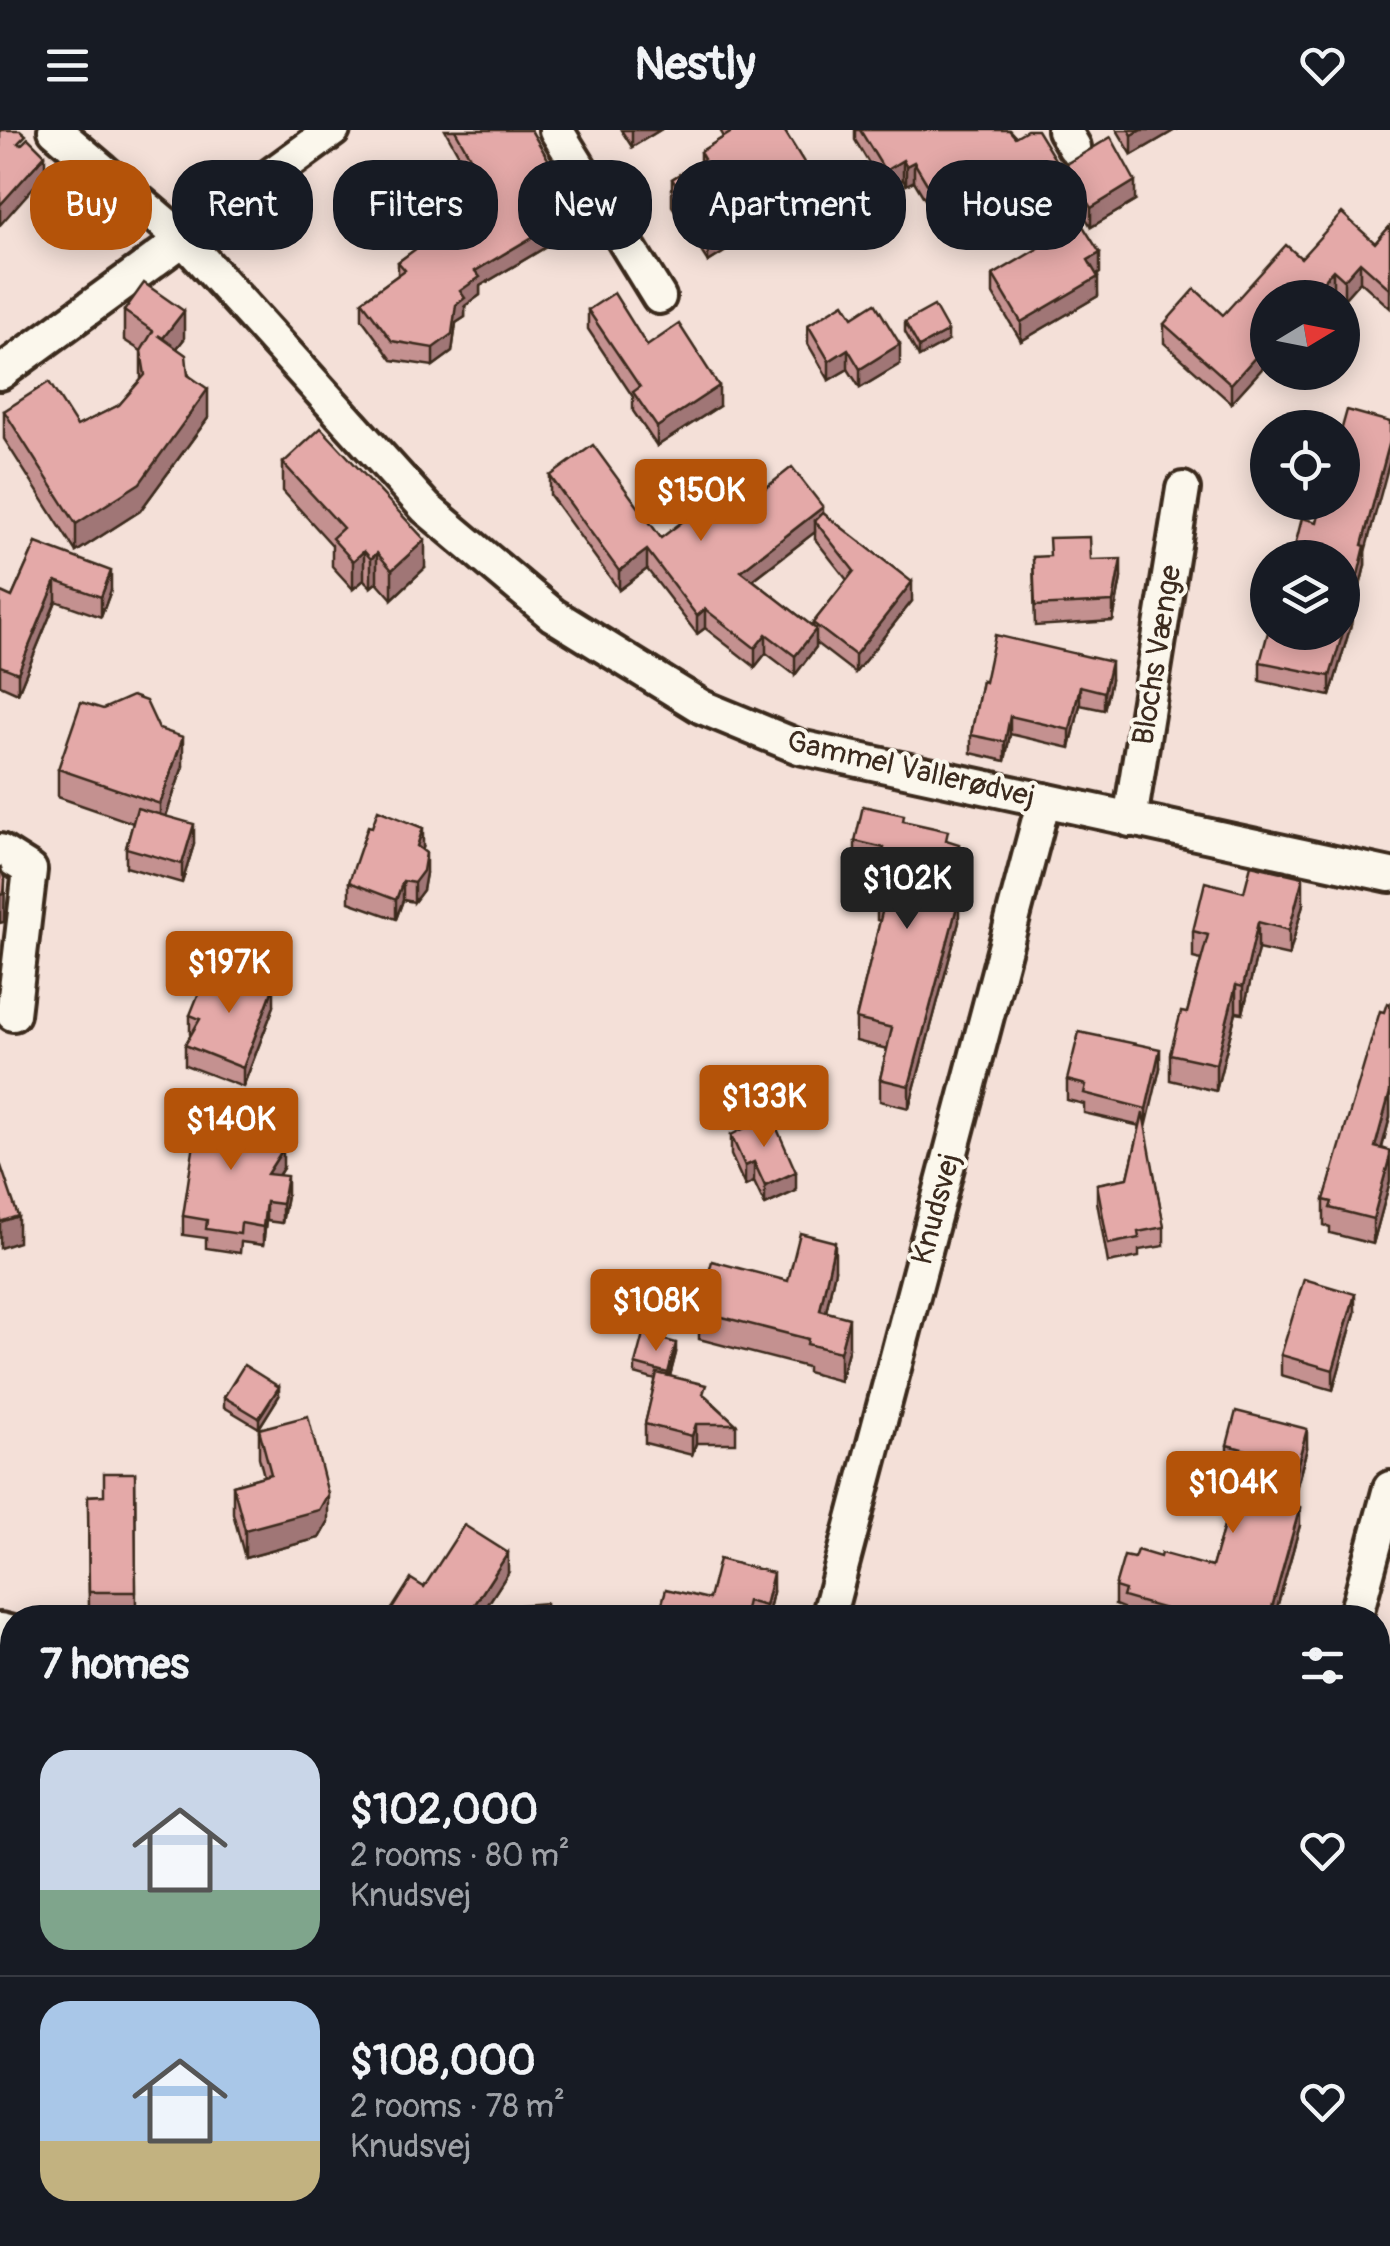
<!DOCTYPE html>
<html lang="en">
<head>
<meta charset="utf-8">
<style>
	body { margin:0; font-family:Pangolin,sans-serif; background:#20242c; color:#f1f3f6; height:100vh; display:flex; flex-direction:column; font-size:38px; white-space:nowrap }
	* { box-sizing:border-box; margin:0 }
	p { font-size:32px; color:#9ea1a6 }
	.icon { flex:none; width:55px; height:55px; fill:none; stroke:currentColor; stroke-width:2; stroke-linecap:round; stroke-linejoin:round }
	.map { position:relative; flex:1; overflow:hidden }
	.details { position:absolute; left:0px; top:1475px; width:1390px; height:642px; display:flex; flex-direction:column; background:#171b24; border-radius:40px 40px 0 0; box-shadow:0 5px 25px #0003 }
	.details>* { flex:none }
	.guide { position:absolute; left:30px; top:30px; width:1330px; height:90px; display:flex; gap:20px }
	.needle { width:65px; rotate:80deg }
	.buttons { position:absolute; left:1250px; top:150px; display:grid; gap:20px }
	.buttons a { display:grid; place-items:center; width:110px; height:110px; border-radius:50%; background:#171b24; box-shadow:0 5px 25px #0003; font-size:50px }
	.price { position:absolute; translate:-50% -85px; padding:0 22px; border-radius:10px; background:#b45309; color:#fff; font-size:32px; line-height:65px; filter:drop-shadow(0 2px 5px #0008) }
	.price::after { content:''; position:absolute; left:50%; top:60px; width:30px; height:22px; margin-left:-15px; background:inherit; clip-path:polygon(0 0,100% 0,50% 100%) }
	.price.current { background:#222; color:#fff }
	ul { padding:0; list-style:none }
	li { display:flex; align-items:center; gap:30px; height:250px; padding:0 40px }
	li+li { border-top:2px solid #363941 }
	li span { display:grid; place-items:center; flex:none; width:280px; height:200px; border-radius:30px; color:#555 }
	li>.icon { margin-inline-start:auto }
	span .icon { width:120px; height:120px; fill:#fffc; stroke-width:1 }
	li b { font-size:42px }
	h2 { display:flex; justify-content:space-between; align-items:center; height:120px; padding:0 40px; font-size:42px }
	.tag { padding:0 35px; border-radius:40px; background:#171b24; box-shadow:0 5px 25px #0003; font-size:35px; line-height:90px }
	.tag.current { background:#b45309; color:#fff }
	header { display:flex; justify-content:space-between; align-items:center; height:130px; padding:0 40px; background:#171b24; font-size:45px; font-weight:800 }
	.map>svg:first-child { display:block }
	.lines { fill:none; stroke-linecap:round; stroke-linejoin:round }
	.minor-casing { stroke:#3b2a1e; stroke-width:40 }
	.minor { stroke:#fbf7ec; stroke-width:32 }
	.wall { fill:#c49190; stroke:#3b2a1e; stroke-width:2.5; fill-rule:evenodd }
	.shaded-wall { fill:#a07676; stroke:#3b2a1e; stroke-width:2.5 }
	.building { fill:#e4a9a8; stroke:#3b2a1e; stroke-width:2.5 }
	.labels { text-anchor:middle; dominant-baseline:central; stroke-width:8; stroke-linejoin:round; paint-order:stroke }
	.street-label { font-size:30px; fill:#3b2a1e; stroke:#fbf7ec }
</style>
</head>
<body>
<header><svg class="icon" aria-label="menu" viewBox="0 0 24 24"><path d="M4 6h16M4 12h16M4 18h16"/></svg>Nestly<svg class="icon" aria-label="heart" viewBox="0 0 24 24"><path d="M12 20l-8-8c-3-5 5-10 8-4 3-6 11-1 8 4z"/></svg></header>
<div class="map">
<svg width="1390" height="2116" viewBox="0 0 1390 2116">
	<rect width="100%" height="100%" fill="#f4e0d8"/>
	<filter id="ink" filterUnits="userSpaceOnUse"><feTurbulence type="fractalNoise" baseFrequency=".01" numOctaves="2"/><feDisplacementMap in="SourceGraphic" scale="20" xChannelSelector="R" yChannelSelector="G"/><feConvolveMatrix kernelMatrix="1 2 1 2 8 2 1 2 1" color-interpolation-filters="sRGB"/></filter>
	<g filter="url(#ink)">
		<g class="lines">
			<g class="minor-casing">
				<g id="minor">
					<path d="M55 0 183 109 426 378 553 485 702 577 799 617 1390 745"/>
					<path d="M556 0 659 167"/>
					<path d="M1064 0 1074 17"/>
					<path d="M0 243 333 0"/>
					<path d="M1130 690 1183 359"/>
					<path d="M0 721 30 740 13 884"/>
					<path d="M828 1488 1044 670"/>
					<path d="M1355 1488 1390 1358"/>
					<path d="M0 1500 12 1503"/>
					<path d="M1378 2009H1390"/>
					<path d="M255 2116 258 2105"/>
					<path d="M530 2116 545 2105"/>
				</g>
			</g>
			<use href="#minor" class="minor"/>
		</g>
		<g class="wall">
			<path d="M445 0H531L578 98 480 156V165L465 176V187L456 193 452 222 433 236 392 230 362 189V171L398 145V132L426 112V98L479 61Z"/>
			<path d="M621 0H660L632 17Z"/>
			<path d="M720 0H784L810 69 708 132 672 76V49L700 32V22L724 7Z"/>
			<path d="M855 0H1009L1056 50 956 108 954 105 948 108 914 51 906 55 903 49 885 60 855 10Z"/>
			<path d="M1117 0H1175L1132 25Z"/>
			<path d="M1066 34 1135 71 1091 97 1066 53Z"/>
			<path d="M1390 96V178L1360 151 1344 169 1333 159 1268 168V232L1231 273 1164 213V194L1223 185 1301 128 1375 113Z"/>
			<path d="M1100 143 1097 144 1098 166 1021 211 993 164V145Z"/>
			<path d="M588 180 647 216 719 276 657 316 633 281V267L588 199Z"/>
			<path d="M124 181 184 209 177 218 208 288 140 381 76 422 4 309V281L77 296 119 275 141 250V221L124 210Z"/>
			<path d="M853 187 900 234 860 258 848 239 829 250 808 214V195Z"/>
			<path d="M905 192 948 211 919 227 905 202Z"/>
			<path d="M283 333 425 438 392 469 377 452 371 457 364 450 353 459 332 436V415L283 361Z"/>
			<path d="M550 346 661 408 753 368 823 383 912 471 855 543 816 513V517L795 545 766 523 755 537 705 498 697 504 647 439 619 460 550 365ZM815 402V409L847 450 813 493V497L753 450Z"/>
			<path d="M36 413 111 460 101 487 56 471 18 563 0 555V464L12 467Z"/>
			<path d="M1365 422V435L1350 498 1330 566 1260 551V532Z"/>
			<path d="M1033 427 1091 430 1121 448 1113 491 1035 496Z"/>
			<path d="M1111 550 1104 580 1080 575 1070 618 1010 604 1005 631 971 623V605L982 551Z"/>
			<path d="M159 599 183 636 166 686 194 714 182 753 126 737V718L133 693 58 667V639Z"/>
			<path d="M904 691 948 711 959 736 952 767 959 792 909 978 880 971V949L887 919 856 911V889L880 791 877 790V768L880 756V739L855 734V711Z"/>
			<path d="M423 718 422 721 426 743 423 760 414 772 403 770 396 789 349 772V752Z"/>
			<path d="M1244 762 1303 774 1289 826 1258 819 1243 883 1236 882 1216 961 1170 950V924L1187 883 1201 830 1193 828V801Z"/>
			<path d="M1390 874V987L1382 1018 1390 1021V1051L1373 1114 1330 1103V1097L1324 1095V1070L1384 882Z"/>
			<path d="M274 876 243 957 185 935V915L191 905 190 904V885Z"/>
			<path d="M1160 938 1145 998 1164 1097V1116L1139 1120V1127L1108 1133 1097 1072V1054L1128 1048 1140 996 1084 983V974L1067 970V950Z"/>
			<path d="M731 1005 796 1061 765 1075 754 1052 745 1056 731 1025Z"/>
			<path d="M283 1038 279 1045 287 1065 282 1093 266 1091 263 1115 241 1112 240 1123 206 1118V1108L183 1105V1086Z"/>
			<path d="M835 1140 826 1182 849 1217 840 1251 807 1242V1237L699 1209V1181L788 1151Z"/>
			<path d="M1355 1183 1333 1260 1281 1245V1225Z"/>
			<path d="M676 1223 670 1246 706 1266 736 1294V1313H696L692 1325 645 1313V1294L656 1250 635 1244V1234Z"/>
			<path d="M279 1266 259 1298 224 1277V1267Z"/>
			<path d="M259 1299 328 1392 319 1408 245 1428 233 1383V1355L264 1346 259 1327Z"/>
			<path d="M1227 1315 1307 1318 1292 1374 1300 1395 1274 1488H1130L1123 1486V1478L1115 1475V1457L1134 1428 1160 1427 1212 1437 1241 1338 1227 1334Z"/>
			<path d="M135 1343 136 1481H89L88 1366 104 1365Z"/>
			<path d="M508 1443 479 1488H392V1479L424 1457Z"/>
			<path d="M773 1462 767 1488H658L709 1469Z"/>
			<path d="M12 1615V1830L6 1711 1 1688V1656H4L2 1650V1618Z"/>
			<path d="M12 2063V2105H153L156 2116H14L8 2091V2065Z"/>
			<path d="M401 2105H428L412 2116H409Z"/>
		</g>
		<g class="shaded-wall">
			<path d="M632 0H660L632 17Z"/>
			<path d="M1141 0H1175L1132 25V5Z"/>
			<path d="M45 25V44L0 95V75Z"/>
			<path d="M903 30V49L885 60V41Z"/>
			<path d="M1056 31V50L956 108V89Z"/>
			<path d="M914 32V51L906 55V36Z"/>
			<path d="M810 42V69L708 132V105Z"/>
			<path d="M1135 51V71L1091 97V78Z"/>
			<path d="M578 80V98L480 156V165L465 176V187L456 193 452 222 433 236V218L460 161 475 141Z"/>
			<path d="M954 86V105L948 108V89Z"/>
			<path d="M1100 123V143L1088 149V130Z"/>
			<path d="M1360 132V151L1344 169V150Z"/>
			<path d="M1333 140V159L1326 168H1308Z"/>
			<path d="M1098 147V166L1021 211V192Z"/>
			<path d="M184 181V209L163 236V208Z"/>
			<path d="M948 201V211L919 227V217Z"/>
			<path d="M1268 213V232L1231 273V254Z"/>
			<path d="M900 214V234L860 258V239Z"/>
			<path d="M848 219V239L829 250V231Z"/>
			<path d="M719 256V276L657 316V297Z"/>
			<path d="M208 259V288L140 381 76 422V394Z"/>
			<path d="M1390 311V330L1365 422V435L1350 498 1330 566V546L1362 415Z"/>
			<path d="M823 377V396L815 391V402L741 459V441Z"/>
			<path d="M425 410V438L392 469V440Z"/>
			<path d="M647 420V439L619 460V441Z"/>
			<path d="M364 421V450L353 459V431Z"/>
			<path d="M377 423V452L371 457V429Z"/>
			<path d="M1121 429V448L1113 491V472Z"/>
			<path d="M111 441V460L101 487V467Z"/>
			<path d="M56 451V471L18 563V543Z"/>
			<path d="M912 452V471L855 543V525Z"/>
			<path d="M705 479V498L697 504V486Z"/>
			<path d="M816 499V517L795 545V526Z"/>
			<path d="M766 504V523L755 537V518Z"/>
			<path d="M1111 532V550L1104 580V562Z"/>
			<path d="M1080 556V575L1070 618V600Z"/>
			<path d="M1010 586V604L1005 631V612Z"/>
			<path d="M183 607V636L160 703V674Z"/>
			<path d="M194 694V714L182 753V734Z"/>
			<path d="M423 698V718L417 736V716Z"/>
			<path d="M959 714V736L947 788V766Z"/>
			<path d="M426 723V743L423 760 414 772V753Z"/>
			<path d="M1303 747V774L1289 826V800Z"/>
			<path d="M5 750 4 792 0 793V765Z"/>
			<path d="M403 751V770L396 789V770Z"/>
			<path d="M959 769V792L909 978V956Z"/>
			<path d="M1258 792V819L1243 883V857Z"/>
			<path d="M1236 855V882L1216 961V934Z"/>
			<path d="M274 856V876L243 957V938Z"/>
			<path d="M1160 919V938L1146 998V979Z"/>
			<path d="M1390 962V987L1375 1042V1017Z"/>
			<path d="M283 1019V1038L267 1062V1044Z"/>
			<path d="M1390 1026V1051L1373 1114V1089Z"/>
			<path d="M754 1032V1052L745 1056V1036Z"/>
			<path d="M796 1042V1061L765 1075V1056Z"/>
			<path d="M287 1046V1065L282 1093V1074Z"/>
			<path d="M266 1072V1091L263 1115V1097Z"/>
			<path d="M18 1086V1112L0 1118V1092Z"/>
			<path d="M835 1112V1140L820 1209V1180Z"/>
			<path d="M1355 1164V1183L1333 1260V1240Z"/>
			<path d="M849 1188V1217L840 1251V1222Z"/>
			<path d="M676 1213V1223L668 1253V1243Z"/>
			<path d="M279 1257V1266L259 1298V1288Z"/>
			<path d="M696 1294V1313L692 1325V1306Z"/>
			<path d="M1307 1299V1318L1287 1392V1373Z"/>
			<path d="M328 1364V1392L319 1408 245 1428V1400Z"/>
			<path d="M1300 1377V1395L1274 1488H1269Z"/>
			<path d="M508 1423V1443L479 1488H466Z"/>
			<path d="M773 1443V1462L767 1488H765V1476Z"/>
			<path d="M12 1796V1827L0 1830V1799Z"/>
			<path d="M410 2105H428L412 2116H410Z"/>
		</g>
		<g class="building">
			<path d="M0 0H20L26 5 18 13 21 15 28 8 45 25 0 75Z"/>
			<path d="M455 0H531L578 80 475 141 480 147 460 161 465 168 456 175 452 204 433 218 392 211 362 171 405 140 398 132 432 107 426 98 486 55Z"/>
			<path d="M735 0H784L810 42 708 105 672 49 704 29 700 22Z"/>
			<path d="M860 0H1009L1015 7 1027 0H1037L1056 31 956 89 954 86 948 89 914 32 906 36 903 30 885 41Z"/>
			<path d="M1129 0H1141L1132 5Z"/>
			<path d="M1111 7 1135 51 1091 78 1066 34Z"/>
			<path d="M1342 83 1375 113 1390 96V159L1360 132 1344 150 1333 140 1308 168H1268V213L1231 254 1164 194 1195 159 1223 185 1286 115 1301 128Z"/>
			<path d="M1081 93 1100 123 1088 130 1098 147 1021 192 993 145Z"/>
			<path d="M144 153 184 181 163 208 158 205 186 225 188 245 208 259 140 353 76 394 4 281 49 252 77 296 119 275 145 245 141 221 153 201 124 181Z"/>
			<path d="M614 163 647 216 679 194 719 256 657 297 633 262 640 257 588 180Z"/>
			<path d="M844 173 853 187 875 173 900 214 860 239 848 219 829 231 808 195Z"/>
			<path d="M934 176 948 201 919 217 905 192Z"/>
			<path d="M1347 280 1390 292V311L1362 415 1365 416 1350 479 1330 546 1260 532 1268 502H1342V428H1292L1302 388 1317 392 1322 372H1342V298Z"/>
			<path d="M321 298 425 410 392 440 377 423 371 429 364 421 353 431 332 408 343 398 283 333Z"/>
			<path d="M593 315 661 408 738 349 753 368 792 337 823 377 741 441 816 499 795 526 766 504 755 518 705 479 697 486 647 420 619 441 550 346Z"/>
			<path d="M823 383 912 452 855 525 813 493 854 441 815 391Z"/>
			<path d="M1090 407 1091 430 1121 429 1113 472 1035 476 1033 427 1050 426 1049 408Z"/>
			<path d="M36 413 111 441 101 467 56 451 18 543 0 536V464L1 462 12 467Z"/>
			<path d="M995 505 1111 532 1104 562 1080 556 1070 600 1010 586 1005 612 971 605 982 551 985 552Z"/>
			<path d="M132 566 146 571 159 599 183 607 160 674 58 639 81 572 103 579Z"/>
			<path d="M863 676 904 685 903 691 948 701 946 710 959 714 947 766 959 769 909 956 880 949 892 898 856 889 885 770 877 768 884 736 880 735 884 718 855 711Z"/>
			<path d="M137 678 194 694 182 734 126 718Z"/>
			<path d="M378 680 423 698 417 716 426 723 423 741 414 753 403 751 396 770 349 752 368 696 372 697Z"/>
			<path d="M1251 735 1303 747 1289 800 1258 792 1243 857 1236 855 1216 934 1170 924 1181 882 1187 883 1208 805 1193 801 1205 752 1244 762Z"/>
			<path d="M0 736 5 750 4 764 0 765Z"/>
			<path d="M208 840 231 848 234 841 274 856 243 938 185 915 200 889 190 885Z"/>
			<path d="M1387 873 1390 874V962L1375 1017 1390 1021V1026L1373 1089 1330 1078 1332 1072 1324 1070 1380 881 1384 882Z"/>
			<path d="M1079 902 1160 919 1146 979 1084 963 1086 955 1067 950Z"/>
			<path d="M201 967 283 1019 267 1044 287 1046 282 1074 266 1072 263 1097 241 1093 240 1104 206 1099 207 1090 183 1086Z"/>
			<path d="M1143 983 1164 1097 1138 1102 1139 1108 1108 1114 1097 1054 1128 1048Z"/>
			<path d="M771 985 796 1042 765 1056 754 1032 745 1036 731 1005Z"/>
			<path d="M0 1033 18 1086 0 1092Z"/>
			<path d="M800 1103 835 1112 820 1180 849 1188 840 1222 807 1214 808 1209 699 1181 712 1131 788 1151Z"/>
			<path d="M1304 1149 1355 1164 1333 1240 1281 1225Z"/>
			<path d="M643 1204 676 1213 668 1243 635 1234Z"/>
			<path d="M244 1235 279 1257 259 1288 224 1267Z"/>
			<path d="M657 1243 706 1255 703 1264 736 1294H696L692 1306 645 1294Z"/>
			<path d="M1236 1281 1307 1299 1287 1373 1300 1377 1269 1488H1197L1123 1467 1125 1460 1115 1457 1124 1426 1134 1428 1137 1420 1160 1427 1161 1423 1212 1437 1246 1320 1227 1315Z"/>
			<path d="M308 1286 328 1364 319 1380 245 1400 233 1355 271 1344 259 1299Z"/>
			<path d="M104 1343H135L136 1462H89L88 1366 104 1365Z"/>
			<path d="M464 1395 508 1423 466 1488H457L448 1481 444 1488H405L392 1479 411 1449 424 1457Z"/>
			<path d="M719 1429 773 1443 765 1476 747 1471 743 1488H658L666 1459 709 1469Z"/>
			<path d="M546 1473 547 1488H498L497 1477Z"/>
			<path d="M12 1615V1704L1 1656 11 1654 2 1618Z"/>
			<path d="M12 1709V1798V1796L0 1799V1713Z"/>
			<path d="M12 2063V2086L8 2065Z"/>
			<path d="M17 2105H153L156 2116H20Z"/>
			<path d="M649 2105H749L750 2111 736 2116H644Z"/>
		</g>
	</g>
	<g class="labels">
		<g class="street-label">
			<text transform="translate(1157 525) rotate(-81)">Blochs Vænge</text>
			<text transform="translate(911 639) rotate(13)">Gammel Vallerødvej</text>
			<text transform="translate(936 1079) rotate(-75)">Knudsvej</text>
		</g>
	</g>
</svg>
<div class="buttons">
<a><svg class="needle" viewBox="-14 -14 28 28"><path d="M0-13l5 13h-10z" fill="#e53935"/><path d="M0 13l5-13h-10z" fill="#9ea1a6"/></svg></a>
<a><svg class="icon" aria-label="locate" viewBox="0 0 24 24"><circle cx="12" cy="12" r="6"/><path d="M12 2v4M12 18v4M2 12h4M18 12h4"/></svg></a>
<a><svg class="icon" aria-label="layers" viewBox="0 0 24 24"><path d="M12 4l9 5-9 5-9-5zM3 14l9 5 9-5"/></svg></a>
</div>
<b class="price" style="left:701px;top:414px">$150K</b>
<b class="price current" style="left:907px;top:802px">$102K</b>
<b class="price" style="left:229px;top:886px">$197K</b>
<b class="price" style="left:764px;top:1020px">$133K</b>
<b class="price" style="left:231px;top:1043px">$140K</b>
<b class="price" style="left:656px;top:1224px">$108K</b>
<b class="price" style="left:1233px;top:1406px">$104K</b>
<div class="guide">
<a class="tag current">Buy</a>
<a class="tag">Rent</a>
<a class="tag">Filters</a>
<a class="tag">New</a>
<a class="tag">Apartment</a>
<a class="tag">House</a>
</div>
<section class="details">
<h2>7 homes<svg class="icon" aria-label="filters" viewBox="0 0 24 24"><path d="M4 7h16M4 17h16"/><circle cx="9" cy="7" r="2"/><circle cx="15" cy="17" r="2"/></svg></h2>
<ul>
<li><span style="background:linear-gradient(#c9d6e8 70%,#7fa58c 0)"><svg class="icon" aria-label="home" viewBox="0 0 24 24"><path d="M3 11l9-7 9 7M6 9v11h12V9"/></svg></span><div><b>$102,000</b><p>2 rooms · 80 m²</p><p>Knudsvej</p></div><svg class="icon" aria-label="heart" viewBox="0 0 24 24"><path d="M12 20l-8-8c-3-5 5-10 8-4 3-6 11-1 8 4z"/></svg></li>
<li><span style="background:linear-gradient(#a9c7e8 70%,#c2b280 0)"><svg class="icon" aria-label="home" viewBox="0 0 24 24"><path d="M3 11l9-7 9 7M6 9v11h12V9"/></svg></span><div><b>$108,000</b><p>2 rooms · 78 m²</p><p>Knudsvej</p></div><svg class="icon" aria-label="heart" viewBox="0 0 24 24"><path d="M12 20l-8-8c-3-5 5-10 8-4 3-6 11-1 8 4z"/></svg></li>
</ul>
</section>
</div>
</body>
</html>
